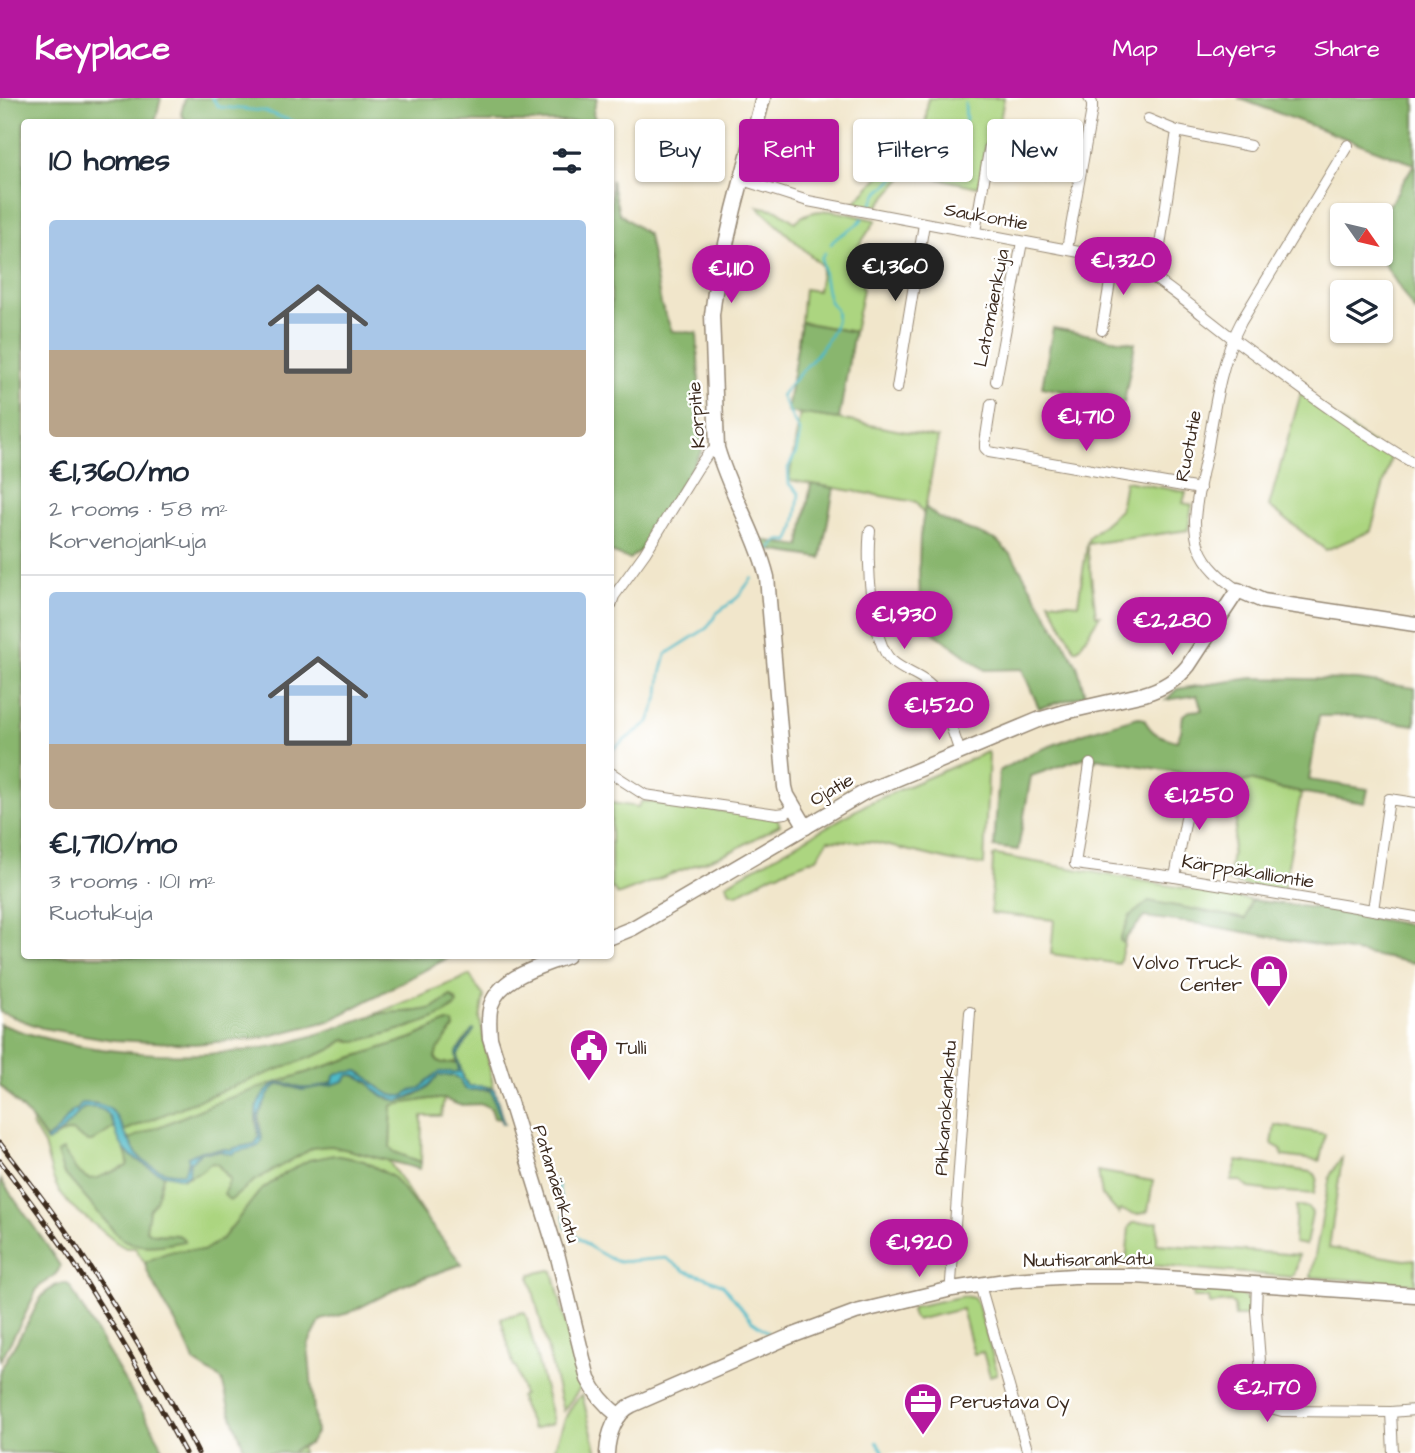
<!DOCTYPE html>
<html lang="en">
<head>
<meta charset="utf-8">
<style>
	body { margin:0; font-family:"Architects Daughter",sans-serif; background:#f6f6f7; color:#1f2937; height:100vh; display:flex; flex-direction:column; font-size:26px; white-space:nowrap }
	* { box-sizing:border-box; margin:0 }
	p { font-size:23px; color:#747a83 }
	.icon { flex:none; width:38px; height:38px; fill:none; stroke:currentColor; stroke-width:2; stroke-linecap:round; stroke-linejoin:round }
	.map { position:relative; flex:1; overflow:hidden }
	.panel { position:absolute; left:21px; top:21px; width:593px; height:840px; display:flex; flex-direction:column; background:#fff; border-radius:7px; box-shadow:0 2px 5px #0004 }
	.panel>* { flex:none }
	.top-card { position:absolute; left:635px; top:21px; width:665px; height:63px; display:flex; gap:14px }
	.needle { width:46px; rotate:124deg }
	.buttons { position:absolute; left:1330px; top:105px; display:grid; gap:14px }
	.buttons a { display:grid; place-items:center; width:63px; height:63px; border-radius:7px; background:#fff; box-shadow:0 2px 5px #0004; font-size:35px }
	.price { position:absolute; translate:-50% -60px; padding:0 16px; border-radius:24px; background:#b5179e; color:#fff; font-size:23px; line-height:46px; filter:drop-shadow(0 2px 4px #0008) }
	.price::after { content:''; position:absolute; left:50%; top:42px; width:21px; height:16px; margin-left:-10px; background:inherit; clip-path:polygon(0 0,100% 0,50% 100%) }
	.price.on { background:#222; color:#fff }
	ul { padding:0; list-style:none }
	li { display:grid; align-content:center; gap:14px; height:371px; padding:0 28px }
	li+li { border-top:2px solid #e0e1e3 }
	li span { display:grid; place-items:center; height:217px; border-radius:7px; color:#555 }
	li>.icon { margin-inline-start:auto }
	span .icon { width:126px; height:126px; fill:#fffc; stroke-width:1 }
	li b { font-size:30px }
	h2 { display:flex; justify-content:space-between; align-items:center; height:84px; padding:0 28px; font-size:30px }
	.chip { padding:0 24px; border-radius:7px; background:#fff; box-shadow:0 2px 5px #0004; font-size:24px; line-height:63px }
	.chip.on { background:#b5179e; color:#fff }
	header { display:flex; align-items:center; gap:42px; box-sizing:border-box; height:98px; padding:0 35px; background:#b5179e; color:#fff }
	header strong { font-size:33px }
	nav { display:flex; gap:38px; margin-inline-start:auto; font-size:24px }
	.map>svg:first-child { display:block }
	.green { fill:#acd580; stroke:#74804f; stroke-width:2 }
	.forest { fill:#89b66e; stroke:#627046; stroke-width:2 }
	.water { fill:#4dbac8; stroke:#447273; stroke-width:2 }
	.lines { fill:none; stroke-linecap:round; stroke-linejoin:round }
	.stream { stroke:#4dbac8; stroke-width:2.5 }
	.street-casing { stroke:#968874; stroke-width:12 }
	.secondary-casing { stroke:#968874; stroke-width:17 }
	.street { stroke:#fff; stroke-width:10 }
	.secondary { stroke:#fff; stroke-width:14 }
	.rail-casing { stroke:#3b2a1e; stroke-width:5 }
	.rail { stroke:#fff; stroke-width:2.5; stroke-dasharray:8; stroke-linecap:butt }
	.labels { text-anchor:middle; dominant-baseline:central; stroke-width:5; stroke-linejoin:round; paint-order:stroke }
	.street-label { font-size:19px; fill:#3b2a1e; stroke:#fff }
	.poi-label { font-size:19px; fill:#3b2a1e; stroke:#fff; text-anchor:start }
</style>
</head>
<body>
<header>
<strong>Keyplace</strong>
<nav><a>Map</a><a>Layers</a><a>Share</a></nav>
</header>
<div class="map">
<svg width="1415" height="1355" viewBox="0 0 1415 1355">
	<rect width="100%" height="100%" fill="#fff"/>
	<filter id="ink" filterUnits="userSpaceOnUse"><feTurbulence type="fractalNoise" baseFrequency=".0143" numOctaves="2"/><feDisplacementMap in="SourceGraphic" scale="14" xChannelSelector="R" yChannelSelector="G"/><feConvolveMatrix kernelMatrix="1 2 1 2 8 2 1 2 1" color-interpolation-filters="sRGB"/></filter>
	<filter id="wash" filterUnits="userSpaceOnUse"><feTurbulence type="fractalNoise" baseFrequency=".00686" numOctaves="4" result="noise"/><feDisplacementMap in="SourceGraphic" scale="28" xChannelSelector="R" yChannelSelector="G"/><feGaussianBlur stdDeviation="1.57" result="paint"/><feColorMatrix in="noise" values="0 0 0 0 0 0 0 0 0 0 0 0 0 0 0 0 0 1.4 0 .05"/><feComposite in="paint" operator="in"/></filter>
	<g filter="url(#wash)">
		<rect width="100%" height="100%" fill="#f1e6cb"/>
		<g class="green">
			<path d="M928 0H1004L996 46H986L978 89 935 80 938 66 924 64 905 77 876 110 852 107 925 30Z"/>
			<path d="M757 108 777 112 795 124C817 103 849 117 876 122L854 155 863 191 854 234 801 224 804 191 818 193 822 168Z"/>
			<path d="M1301 295 1391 359 1371 433 1326 452 1269 408Z"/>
			<path d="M800 315 839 321 938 340 924 417 916 404 789 382Z"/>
			<path d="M1125 383 1186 394 1183 405 1192 407 1188 432 1087 446 1089 439 1120 412Z"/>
			<path d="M1087 447 1096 517H1100L1079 550 1075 552 1049 503 1078 506Z"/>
			<path d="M987 654 989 656 984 767 961 765 872 744 828 742 817 760 770 778 737 796 730 794 726 786 869 705Z"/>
			<path d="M1251 682 1276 690 1301 695 1283 795 1246 788 1228 783 1242 684Z"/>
			<path d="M642 703 777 720 780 727 734 752 617 797 613 790 611 791V705L638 709Z"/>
			<path d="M996 757 1251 802 1246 821 1148 803 1120 842 1124 846 1119 866 1051 856 1054 822 991 815 993 758Z"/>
			<path d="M470 877 479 892 484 898 480 921 494 992 490 989 469 988 464 982 457 958 474 932H473C466 941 454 952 457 964 448 965 440 968 435 959L438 951 454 930 447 924 412 940 299 977 384 1056 457 1168 291 1227 302 1355H253L230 1291 135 1150H126L117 1145 69 1106 58 1091 53 1080 44 1047 32 1027 33 1023 47 1044 50 1042 0 948 64 970 335 949C347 939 342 943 356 944L413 928 456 902 451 898 428 912 373 917Z"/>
			<path d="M430 1001H444L441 1018H422L421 1064 394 1054 390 1049 392 1008 396 1006Z"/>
			<path d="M1275 1027 1325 1036 1320 1063 1282 1058 1281 1051 1272 1046Z"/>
			<path d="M1342 1060 1329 1150 1405 1162 1415 1161V1186L1311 1179 1330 1078 1338 1064Z"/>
			<path d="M1237 1063 1311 1074 1315 1076 1317 1080 1314 1096 1272 1093 1249 1090 1241 1083H1231Z"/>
			<path d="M1098 1073 1153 1083 1148 1113C1140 1119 1130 1115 1121 1112L1119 1116 1102 1097Z"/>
			<path d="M1296 1108C1302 1108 1309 1108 1312 1115L1306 1147 1294 1145Z"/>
			<path d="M1158 1124 1157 1146 1299 1157C1297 1165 1297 1174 1291 1179L1126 1165 1129 1129 1133 1125Z"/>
			<path d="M550 1172 553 1173 581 1289 563 1313 530 1180 531 1176Z"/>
			<path d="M1194 1190 1239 1194 1247 1202 1251 1218H1235L1234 1206 1230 1204 1210 1206 1209 1200H1193Z"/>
			<path d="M964 1198 974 1200 978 1207 997 1273 996 1276 990 1278 983 1254 974 1256 962 1211 916 1222 913 1219 911 1212 913 1209Z"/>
			<path d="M524 1214 526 1217 553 1323 551 1326 533 1331 522 1307 520 1299 523 1297 516 1269H514L501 1220Z"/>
			<path d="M582 1297 597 1355H553C560 1337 566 1308 582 1297Z"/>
		</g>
		<g class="forest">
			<path d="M0 0H161L155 24H24V858H451L329 923 261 940 194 946 114 942 42 930 0 914Z"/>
			<path d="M185 0H597L593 15 596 24H187L181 16Z"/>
			<path d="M1238 0H1415V214L1378 156H1381V121L1414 66Z"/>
			<path d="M611 82 619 115 648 137 661 206 672 233 697 235 702 353 640 453 629 461 611 454Z"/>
			<path d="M801 224 854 234 839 321 787 314Z"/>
			<path d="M1053 230 1135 245 1124 305 1042 289Z"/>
			<path d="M811 386 834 390 821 460 763 451 760 442 800 448Z"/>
			<path d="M925 409 939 420 996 442 1013 459 1077 567 1085 597 1039 610 1022 571 985 572 933 534 920 505 919 467 920 438Z"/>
			<path d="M1252 580 1358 582 1415 590V627L1352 618H1319L1309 682 1368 691 1365 705 1276 690 1251 682 1242 684 1197 677 1196 683 1186 681 1187 676 1096 660 1095 664 1086 663V659L1031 678 1018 752 994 749 999 673 1032 655 1087 634 1138 619 1144 621C1153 638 1160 638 1177 643L1181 633 1183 617 1190 613 1202 612 1197 597 1166 602 1177 591Z"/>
			<path d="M1251 802 1323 811 1415 828V865L1200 826 1144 819 1125 841 1124 846 1120 842 1130 818 1149 803 1246 821Z"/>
			<path d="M451 898 457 905C448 922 377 938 355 944L347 941 344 942 330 952 221 993 124 1033 112 1013 98 1006 91 1005 73 1013 58 1032 46 1041 33 1023 0 987V926C81 957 194 965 279 947 311 940 339 928 370 918 389 912 410 916 428 911 437 910 443 902 451 898Z"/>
			<path d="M447 924 453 925 454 930 438 951 435 959C440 968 448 965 457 964L460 973 459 974C452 974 443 973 437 976 430 979 427 986 421 990 414 995 402 1000 394 998 379 994 371 980 358 973L323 988 344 983 349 977C373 977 376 1005 402 1002 409 1001 426 992 431 986 432 985 436 979 438 978 442 975 455 977 459 981 465 986 458 985 465 990 471 995 484 990 491 993L500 1021 494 1020 491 1011 483 1006 459 1007 444 1001H430L394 1007 392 1008 390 1049 394 1054 421 1064 420 1071 352 1053 331 1048 319 1049 313 1050 254 1083 231 1102 228 1101 224 1096 230 1081 217 1066 211 1065 200 1074 185 1080 189 1075V1068L190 1064 201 1054 222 1053 232 1056 237 1052 254 1050 262 1039 258 1017 263 1008 265 1001 272 991 280 986 302 992 303 991C296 989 287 984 280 985 269 986 257 1006 256 1016 255 1023 258 1032 259 1039L255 1046 235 1050 231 1052 226 1051 201 1053 188 1059 189 1063 184 1075C168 1077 146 1069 137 1056 133 1052 131 1046 129 1041L223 1002 412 940Z"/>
			<path d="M85 1009C105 1008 107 1012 115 1029L92 1044H88L72 1033 64 1035 48 1043Z"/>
			<path d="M124 1050C132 1060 152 1073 164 1076L156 1103 149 1112 146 1132C158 1142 177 1130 185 1143 162 1147 140 1153 119 1139L63 1074 57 1055 63 1052 76 1072 85 1079 90 1081 97 1080 127 1068 128 1063Z"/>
			<path d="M334 1057 364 1063 393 1079 462 1166 408 1185 349 1215 321 1222 308 1247 316 1335 309 1346 294 1352 293 1355H246L229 1310 222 1282 194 1264C186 1238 168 1215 156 1190 151 1182 147 1175 145 1165 164 1154 180 1149 203 1153L223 1140 259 1094 282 1077 309 1062Z"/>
			<path d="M1 1082 46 1146 60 1168C58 1179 43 1183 37 1191L23 1221 0 1263Z"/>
			<path d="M64 1185 69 1187 158 1340 165 1355H0V1272L29 1223 40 1201 45 1195 55 1188Z"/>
		</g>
		<path class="water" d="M474 932 457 958 464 982 469 988H484L494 991 504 1026H502L491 993 488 991 467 992 463 989 460 982 455 978 439 977 424 992 399 1003 383 998 374 991 369 984 356 977H349L344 983 332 987 302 992 283 986 277 987C268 994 266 1001 262 1010 260 1016 258 1014 258 1021 258 1029 266 1041 258 1048 254 1051 239 1051 232 1056L219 1053 201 1054 190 1064 189 1075 183 1080C164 1076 158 1076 142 1065 138 1061 132 1059 128 1055 108 1037 122 1005 83 1010L61 1034 48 1044 46 1042 58 1032 67 1019 73 1013 77 1012 82 1005C91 1005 106 1006 113 1014 122 1025 127 1041 135 1053 143 1068 168 1077 184 1075L189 1063 188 1059 201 1053 226 1051 231 1052 235 1050 255 1046 259 1039C257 1019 251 1010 267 993 270 989 274 985 280 985 288 984 294 990 301 990 311 991 325 988 333 984L334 978 338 975 358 973 370 981 374 986 381 991 391 997 399 998H404L408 994 421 990 427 983 439 974H459L456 955 473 932Z"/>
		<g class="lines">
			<g class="stream">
				<path d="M212 0 219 9 264 13 294 24"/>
				<path d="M870 109 877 96 896 79 922 70 944 68 955 60 959 53 956 36 966 22 965 5"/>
				<path d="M831 146C839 134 854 133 862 121"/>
				<path d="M767 455 778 442 789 443C795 434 798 407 799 395L789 386 788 370 796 355 800 335 781 298C794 278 843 238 836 213 835 209 831 207 830 204 825 191 824 174 821 160L825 155"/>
				<path d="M611 654 614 650 649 624 659 596 661 576 666 556 707 530 717 515 737 500 752 480"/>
				<path d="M546 1076 558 1087 561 1103"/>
				<path d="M564 1117 566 1129 590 1149 609 1160 619 1164 666 1160 685 1173 705 1179 723 1187 752 1223 768 1234"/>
				<path d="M877 1344 884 1355"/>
			</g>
		</g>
	</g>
	<g filter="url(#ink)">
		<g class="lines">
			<g class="street-casing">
				<g id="street">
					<path d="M1148 21 1177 33 1155 181"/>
					<path d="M1177 33 1250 48"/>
					<path d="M742 82 808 103 1127 163C1164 184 1197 213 1231 239 1291 283 1351 329 1415 366"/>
					<path d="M975 134 990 47"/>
					<path d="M1067 151 1092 11V5L1089 0"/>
					<path d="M1102 232 1114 160"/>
					<path d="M996 283 1022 144"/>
					<path d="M897 290 924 126"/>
					<path d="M991 306 985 345V350L989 354 1200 391"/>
					<path d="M870 433C866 460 871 545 892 563 905 575 925 578 936 594 946 610 953 635 960 654"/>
					<path d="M1238 492C1222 481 1206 468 1199 449 1196 441 1195 431 1195 423 1196 400 1202 376 1207 354 1214 313 1221 261 1241 224L1348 47"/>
					<path d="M611 507 614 498 645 455 697 371 707 357 717 350"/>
					<path d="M1090 666 1075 766 1175 779 1415 819"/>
					<path d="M611 675 645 697 777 716 786 715 794 709"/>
					<path d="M1175 779 1193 683"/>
					<path d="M1373 812 1389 701 1415 705"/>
					<path d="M1257 1186 1256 1212 1263 1301 1267 1309 1282 1313 1391 1314 1415 1312"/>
					<path d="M980 1187 1028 1355"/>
					<path d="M952 1191 951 1184 970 914"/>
					<path d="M1391 1314 1393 1355"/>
				</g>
			</g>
			<g class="secondary-casing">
				<g id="secondary">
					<path d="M763 0 734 111 715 194 712 217 717 350C730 395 756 435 767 479L785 689 787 697 806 729"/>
					<path d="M611 839 633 830 865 694 1038 622 1065 614 1144 596C1161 591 1176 583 1188 568L1238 492 1263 503 1415 526"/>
					<path d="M567 858C541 869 502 877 491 907 488 918 489 929 490 940L558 1159 588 1281C596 1297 605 1307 619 1318"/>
					<path d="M607 1355C608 1337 615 1315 632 1307L786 1240 856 1214 952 1191 1012 1182 1074 1178H1136L1415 1197"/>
				</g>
			</g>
			<use href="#street" class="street"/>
			<use href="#secondary" class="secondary"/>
			<g class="rail-casing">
				<g id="rail">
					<path d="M0 1045C28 1082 57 1118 82 1157 124 1221 164 1287 198 1355"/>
					<path d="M0 1063C25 1096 50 1129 73 1164 113 1226 150 1290 185 1355"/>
				</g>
			</g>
			<use href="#rail" class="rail"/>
		</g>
	</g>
	<defs>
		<g id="shop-pin" transform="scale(2.0125)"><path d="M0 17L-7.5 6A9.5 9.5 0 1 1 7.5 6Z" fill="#b5179e" stroke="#fff"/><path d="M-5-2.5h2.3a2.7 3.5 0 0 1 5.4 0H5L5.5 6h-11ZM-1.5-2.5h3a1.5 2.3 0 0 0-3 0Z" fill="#fff"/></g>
		<g id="civic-pin" transform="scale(2.0125)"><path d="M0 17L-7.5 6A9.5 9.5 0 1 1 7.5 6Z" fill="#b5179e" stroke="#fff"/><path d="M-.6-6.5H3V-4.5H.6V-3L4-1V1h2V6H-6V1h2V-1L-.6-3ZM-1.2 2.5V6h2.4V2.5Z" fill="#fff"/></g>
		<g id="office-pin" transform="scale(2.0125)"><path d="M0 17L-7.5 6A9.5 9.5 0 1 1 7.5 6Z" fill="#b5179e" stroke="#fff"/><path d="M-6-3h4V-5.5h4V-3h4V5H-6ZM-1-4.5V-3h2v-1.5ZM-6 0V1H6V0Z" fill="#fff"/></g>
	</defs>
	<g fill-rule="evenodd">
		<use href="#shop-pin" x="1269" y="876"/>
		<use href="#civic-pin" x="589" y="950"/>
		<use href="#office-pin" x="923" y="1304"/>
	</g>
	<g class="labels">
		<g class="street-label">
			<text transform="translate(986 119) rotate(10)">Saukontie</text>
			<text transform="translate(992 210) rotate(-79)">Latomäenkuja</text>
			<text transform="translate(697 317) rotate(-94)">Korpitie</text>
			<text transform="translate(1189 348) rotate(-79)">Ruotutie</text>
			<text transform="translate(832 692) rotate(-30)">Ojatie</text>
			<text transform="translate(1248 774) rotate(9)">Kärppäkalliontie</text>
			<text transform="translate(946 1010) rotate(-86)">Pihkanokankatu</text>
			<text transform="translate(556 1086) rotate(73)">Patamäenkatu</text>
			<text transform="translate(1088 1162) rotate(-1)">Nuutisarankatu</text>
		</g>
		<g class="poi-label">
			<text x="1242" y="865" text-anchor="end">Volvo Truck<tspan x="1242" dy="22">Center</tspan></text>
			<text x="616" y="950">Tulli</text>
			<text x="950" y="1304">Perustava Oy</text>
		</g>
	</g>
</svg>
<div class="buttons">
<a><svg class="needle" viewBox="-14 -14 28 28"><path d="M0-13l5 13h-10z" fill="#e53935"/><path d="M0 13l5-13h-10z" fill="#747a83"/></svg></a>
<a><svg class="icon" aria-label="layers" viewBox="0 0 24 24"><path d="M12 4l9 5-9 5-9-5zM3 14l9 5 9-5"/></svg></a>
</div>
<b class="price" style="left:1123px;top:199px">€1,320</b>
<b class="price on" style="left:895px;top:205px">€1,360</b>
<b class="price" style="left:731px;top:207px">€1,110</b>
<b class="price" style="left:1086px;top:355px">€1,710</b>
<b class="price" style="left:904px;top:553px">€1,930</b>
<b class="price" style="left:1172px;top:559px">€2,280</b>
<b class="price" style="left:939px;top:644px">€1,520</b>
<b class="price" style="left:1199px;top:734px">€1,250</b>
<b class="price" style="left:919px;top:1181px">€1,920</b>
<b class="price" style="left:1267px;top:1326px">€2,170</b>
<div class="top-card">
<a class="chip">Buy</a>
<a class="chip on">Rent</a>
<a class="chip">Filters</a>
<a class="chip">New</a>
</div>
<section class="panel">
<h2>10 homes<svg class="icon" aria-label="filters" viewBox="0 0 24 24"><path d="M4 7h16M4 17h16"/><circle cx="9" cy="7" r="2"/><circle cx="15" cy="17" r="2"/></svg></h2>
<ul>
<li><span style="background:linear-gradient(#a9c7e8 60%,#b9a48a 0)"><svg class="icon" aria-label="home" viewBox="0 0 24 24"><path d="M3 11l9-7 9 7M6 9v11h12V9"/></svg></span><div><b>€1,360/mo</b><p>2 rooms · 58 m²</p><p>Korvenojankuja</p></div></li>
<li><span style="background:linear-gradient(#a9c7e8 70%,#b9a48a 0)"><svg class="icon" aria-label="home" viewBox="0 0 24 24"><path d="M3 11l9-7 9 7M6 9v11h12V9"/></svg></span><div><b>€1,710/mo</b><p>3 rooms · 101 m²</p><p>Ruotukuja</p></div></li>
</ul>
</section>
</div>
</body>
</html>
